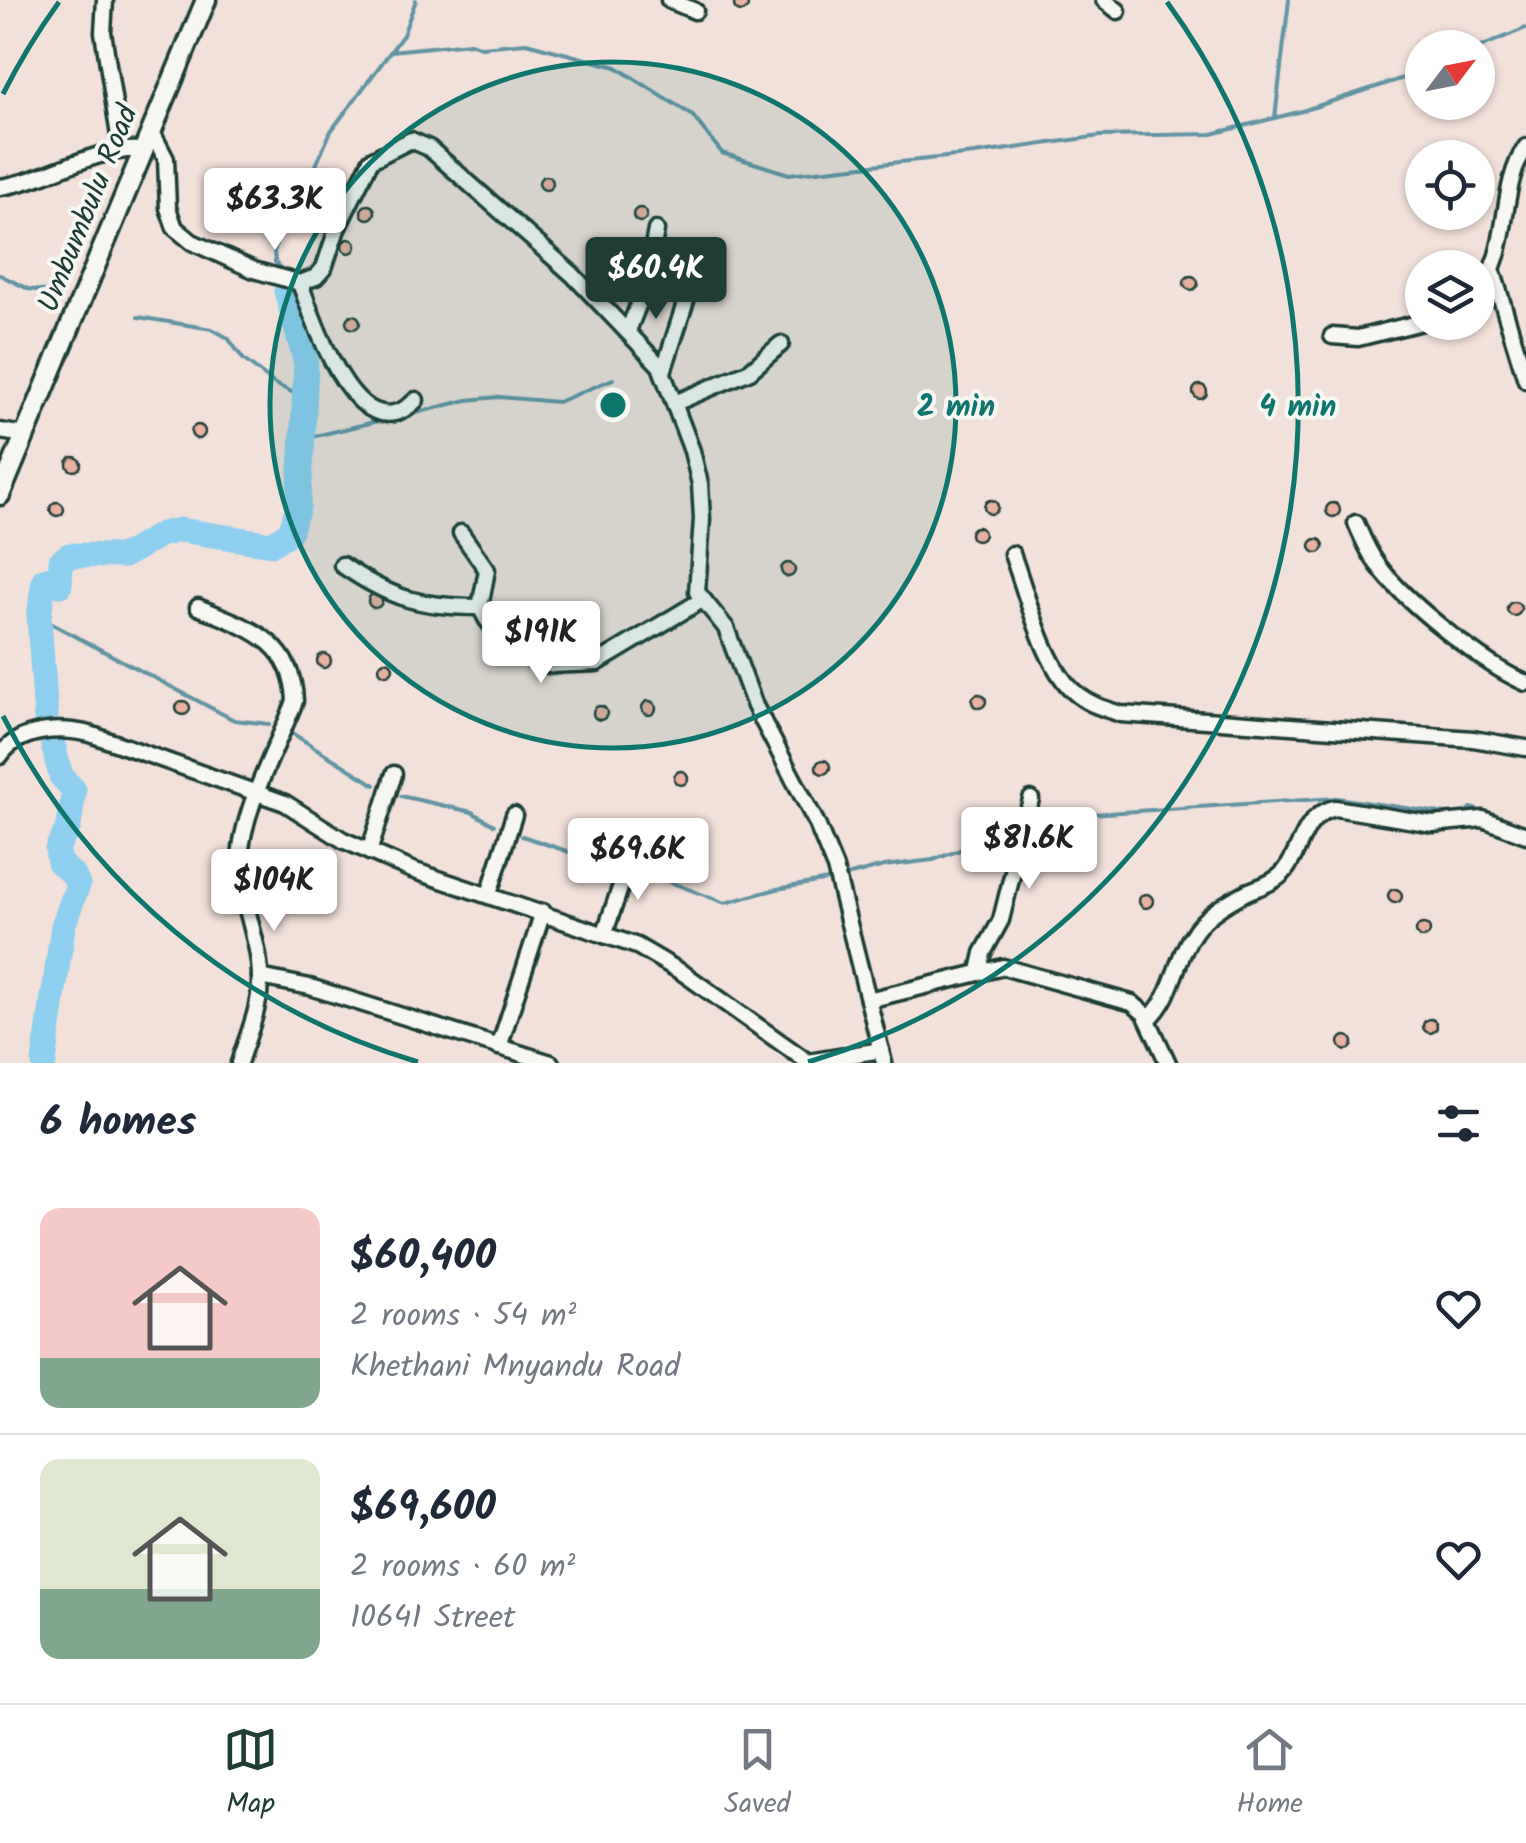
<!DOCTYPE html>
<html lang="en">
<head>
<meta charset="utf-8">
<style>
	body { margin:0; font-family:Kalam,sans-serif; background:#f2f2f3; color:#1f2937; height:100vh; display:flex; flex-direction:column; font-size:38px; white-space:nowrap }
	* { box-sizing:border-box; margin:0 }
	p { font-size:32px; color:#747a83 }
	.icon { flex:none; width:55px; height:55px; fill:none; stroke:currentColor; stroke-width:2; stroke-linecap:round; stroke-linejoin:round }
	.map { position:relative; height:1063px; overflow:hidden }
	.side { display:flex; flex-direction:column; background:#fff; flex:1 }
	.side>* { flex:none }
	.needle { width:65px; rotate:58deg }
	.tools { position:absolute; left:1405px; top:30px; display:grid; gap:20px }
	.tools a { display:grid; place-items:center; width:90px; height:90px; border-radius:50%; background:#fff; box-shadow:0 2px 8px #0004; font-size:50px }
	.price { position:absolute; translate:-50% -85px; padding:0 22px; border-radius:10px; background:#fff; color:#222; font-size:32px; line-height:65px; filter:drop-shadow(0 2px 5px #0008) }
	.price::after { content:''; position:absolute; left:50%; top:60px; width:30px; height:22px; margin-left:-15px; background:inherit; clip-path:polygon(0 0,100% 0,50% 100%) }
	.price.on { background:#1f3d34; color:#fff }
	ul { padding:0; list-style:none }
	li { display:flex; align-items:center; gap:30px; height:250px; padding:0 40px }
	li+li { border-top:2px solid #e0e1e3 }
	li span { display:grid; place-items:center; flex:none; width:280px; height:200px; border-radius:20px; color:#555 }
	li>.icon { margin-inline-start:auto }
	span .icon { width:120px; height:120px; fill:#fffc; stroke-width:1 }
	li b { font-size:42px }
	h2 { display:flex; justify-content:space-between; align-items:center; height:120px; padding:0 40px; font-size:42px }
	.dock { display:flex; justify-content:space-around; align-items:center; height:140px; border-top:2px solid #e0e1e3; background:#fff; font-size:28px; color:#747a83 }
	.dock a { display:grid; justify-items:center; gap:5px }
	.dock .on { color:#1f3d34 }
	.map>svg:first-child { display:block }
	.lines { fill:none; stroke-linecap:round; stroke-linejoin:round }
	.stream { stroke:#6294a4; stroke-width:4 }
	.river { stroke:#8eceef; stroke-width:25 }
	.building { fill:#e9b1a1; stroke:#1f3d34; stroke-width:2.5 }
	.minor-casing { stroke:#1f3d34; stroke-width:21 }
	.major-casing { stroke:#1f3d34; stroke-width:25 }
	.minor { stroke:#f6f6f2; stroke-width:14 }
	.major { stroke:#f6f6f2; stroke-width:18 }
	.ring { fill:none; stroke:#0f766e; stroke-width:5 }
	.labels { text-anchor:middle; dominant-baseline:central; stroke-width:8; stroke-linejoin:round; paint-order:stroke }
	.street-label { font-size:30px; fill:#1f3d34; stroke:#f6f6f2 }
	.centre { fill:#0f766e; stroke:#f6f6f2; stroke-width:5 }
	.ring-label { font-size:30px; text-anchor:middle; font-weight:bold; fill:#0f766e; stroke:#f6f6f2; stroke-width:8; stroke-linejoin:round; paint-order:stroke }
</style>
</head>
<body>
<div class="map">
<svg width="1526" height="1063" viewBox="0 0 1526 1063">
	<rect width="100%" height="100%" fill="#f2e1da"/>
	<filter id="ink" filterUnits="userSpaceOnUse"><feTurbulence type="fractalNoise" baseFrequency=".01" numOctaves="2"/><feDisplacementMap in="SourceGraphic" scale="20" xChannelSelector="R" yChannelSelector="G"/><feConvolveMatrix kernelMatrix="1 2 1 2 8 2 1 2 1" color-interpolation-filters="sRGB"/></filter>
	<g filter="url(#ink)">
		<g class="lines">
			<g class="stream">
				<path d="M1478 48 1526 28"/>
				<path d="M391 51 470 43 481 47 526 43 616 67 692 115 722 153 789 174 974 154 1100 136 1212 134 1302 111 1422 72"/>
				<path d="M1275 118 1289 0"/>
				<path d="M283 271 275 262 274 252 283 212 309 181 331 131 403 35 416 0"/>
				<path d="M0 275 28 289 52 292"/>
				<path d="M138 317 212 329 228 338 244 360 275 384 304 398"/>
				<path d="M400 417 467 400 499 397 558 402 613 379"/>
				<path d="M303 439 391 418"/>
				<path d="M39 617 234 720 269 724"/>
				<path d="M290 732 375 785"/>
				<path d="M401 796 472 812 494 825"/>
				<path d="M1029 818 1337 798 1460 816 1471 808 1526 828"/>
				<path d="M522 836 605 864"/>
				<path d="M633 868 725 903 777 889 834 879"/>
				<path d="M843 877 884 866 933 860 960 850 998 820 1019 819"/>
			</g>
			<g class="river">
				<path d="M46 719 39 617 44 580 52 578 60 585 61 561 69 555 124 556 162 534 180 530 272 544 290 532 298 507 302 454 306 363 286 291"/>
				<path d="M44 1063 63 926 78 885 74 876 59 862 57 849 69 826 74 790 61 776 52 741"/>
			</g>
		</g>
		<g class="building">
			<circle cx="741" cy="5" r="7"/>
			<circle cx="546" cy="183" r="7"/>
			<circle cx="368" cy="212" r="7"/>
			<circle cx="640" cy="215" r="7"/>
			<circle cx="349" cy="246" r="7"/>
			<circle cx="1191" cy="283" r="7"/>
			<circle cx="353" cy="322" r="7"/>
			<circle cx="1200" cy="392" r="7"/>
			<circle cx="198" cy="432" r="7"/>
			<circle cx="74" cy="464" r="7"/>
			<circle cx="991" cy="507" r="7"/>
			<circle cx="57" cy="509" r="7"/>
			<circle cx="1333" cy="510" r="7"/>
			<circle cx="977" cy="534" r="7"/>
			<circle cx="1317" cy="546" r="7"/>
			<circle cx="788" cy="570" r="7"/>
			<circle cx="375" cy="601" r="7"/>
			<circle cx="1514" cy="609" r="7"/>
			<circle cx="324" cy="661" r="7"/>
			<circle cx="386" cy="668" r="7"/>
			<circle cx="979" cy="701" r="7"/>
			<circle cx="649" cy="708" r="7"/>
			<circle cx="183" cy="708" r="7"/>
			<circle cx="600" cy="713" r="7"/>
			<circle cx="823" cy="767" r="7"/>
			<circle cx="681" cy="778" r="7"/>
			<circle cx="1395" cy="896" r="7"/>
			<circle cx="1146" cy="901" r="7"/>
			<circle cx="1423" cy="931" r="7"/>
			<circle cx="1430" cy="1026" r="7"/>
			<circle cx="1346" cy="1043" r="7"/>
		</g>
		<g class="lines">
			<g class="minor-casing">
				<g id="minor">
					<path d="M105 0 103 32 121 149"/>
					<path d="M669 0 695 11"/>
					<path d="M1104 0 1118 11"/>
					<path d="M151 130 166 159 168 208 175 228 192 242 254 270 300 283 316 277 324 268 337 229 371 160 411 140 429 148 572 274 660 366 692 451 700 484 702 519 697 592 726 628 755 706 816 822 835 868 884 1063"/>
					<path d="M0 187C49 180 92 147 142 150"/>
					<path d="M1492 269 1526 380"/>
					<path d="M300 283C314 321 358 457 416 400"/>
					<path d="M1478 290C1513 252 1497 189 1526 147"/>
					<path d="M628 331 646 285 656 230"/>
					<path d="M1332 336 1358 338 1422 322"/>
					<path d="M663 372 691 285"/>
					<path d="M675 403 750 371 781 344"/>
					<path d="M0 431 25 435"/>
					<path d="M1356 523C1362 537 1368 552 1378 565 1404 601 1485 666 1526 683"/>
					<path d="M461 533 487 570 480 607 487 620 514 652 548 665 597 663 702 600"/>
					<path d="M1012 554C1027 593 1044 670 1078 695 1091 705 1105 709 1121 714L1473 739 1526 748"/>
					<path d="M342 565C391 599 421 607 480 607"/>
					<path d="M198 607C245 627 293 639 295 701 277 748 242 809 240 860 239 901 261 941 260 981 260 1009 247 1037 239 1063"/>
					<path d="M0 756C19 728 60 727 90 734L285 803 343 840 412 870 637 946 683 973 808 1062 881 1050"/>
					<path d="M369 852 394 774"/>
					<path d="M489 894 514 815"/>
					<path d="M604 935 631 856"/>
					<path d="M979 971 983 953 1001 920 1031 799"/>
					<path d="M260 977 310 987 551 1063"/>
					<path d="M868 1000 1003 967 1132 1003 1145 1014 1168 1063"/>
					<path d="M1149 1019C1175 994 1174 960 1195 931 1206 915 1226 903 1243 894 1257 887 1273 884 1284 872 1301 852 1303 814 1335 808L1433 824 1483 819 1526 835"/>
					<path d="M499 1047 543 912"/>
				</g>
			</g>
			<g class="major-casing">
				<path id="major" d="M0 495 206 0"/>
			</g>
			<use href="#minor" class="minor"/>
			<use href="#major" class="major"/>
		</g>
	</g>
	<circle cx="613" cy="405" r="343" fill="#0f766e" fill-opacity=".12"/>
	<g class="ring">
		<circle cx="613" cy="405" r="343"/>
		<path d="M418 1062A685 685 0 0 1 3 716M3 94A685 685 0 0 1 59 2M1167 2A685 685 0 0 1 808 1062"/>
	</g>
	<g class="labels">
		<g class="street-label">
			<text transform="translate(89 209) rotate(-68)">Umbumbulu Road</text>
		</g>
	</g>
	<circle cx="613" cy="405" r="15" class="centre"/>
	<g class="ring-label">
		<text x="956" y="416">2 min</text>
		<text x="1298" y="416">4 min</text>
	</g>
</svg>
<div class="tools">
<a><svg class="needle" viewBox="-14 -14 28 28"><path d="M0-13l5 13h-10z" fill="#e53935"/><path d="M0 13l5-13h-10z" fill="#747a83"/></svg></a>
<a><svg class="icon" aria-label="locate" viewBox="0 0 24 24"><circle cx="12" cy="12" r="6"/><path d="M12 2v4M12 18v4M2 12h4M18 12h4"/></svg></a>
<a><svg class="icon" aria-label="layers" viewBox="0 0 24 24"><path d="M12 4l9 5-9 5-9-5zM3 14l9 5 9-5"/></svg></a>
</div>
<b class="price" style="left:275px;top:253px">$63.3K</b>
<b class="price on" style="left:656px;top:322px">$60.4K</b>
<b class="price" style="left:541px;top:686px">$191K</b>
<b class="price" style="left:1029px;top:892px">$81.6K</b>
<b class="price" style="left:638px;top:903px">$69.6K</b>
<b class="price" style="left:274px;top:934px">$104K</b>
</div>
<section class="side">
<h2>6 homes<svg class="icon" aria-label="filters" viewBox="0 0 24 24"><path d="M4 7h16M4 17h16"/><circle cx="9" cy="7" r="2"/><circle cx="15" cy="17" r="2"/></svg></h2>
<ul>
<li><span style="background:linear-gradient(#f6c9c9 75%,#7fa58c 0)"><svg class="icon" aria-label="home" viewBox="0 0 24 24"><path d="M3 11l9-7 9 7M6 9v11h12V9"/></svg></span><div><b>$60,400</b><p>2 rooms · 54 m²</p><p>Khethani Mnyandu Road</p></div><svg class="icon" aria-label="heart" viewBox="0 0 24 24"><path d="M12 20l-8-8c-3-5 5-10 8-4 3-6 11-1 8 4z"/></svg></li>
<li><span style="background:linear-gradient(#dfe7d0 65%,#7fa58c 0)"><svg class="icon" aria-label="home" viewBox="0 0 24 24"><path d="M3 11l9-7 9 7M6 9v11h12V9"/></svg></span><div><b>$69,600</b><p>2 rooms · 60 m²</p><p>10641 Street</p></div><svg class="icon" aria-label="heart" viewBox="0 0 24 24"><path d="M12 20l-8-8c-3-5 5-10 8-4 3-6 11-1 8 4z"/></svg></li>
</ul>
</section>
<nav class="dock">
<a class="on"><svg class="icon" aria-label="map" viewBox="0 0 24 24"><path d="M3 6l6-2 6 2 6-2v14l-6 2-6-2-6 2zM9 4v14M15 6v14"/></svg>Map</a>
<a><svg class="icon" aria-label="saved" viewBox="0 0 24 24"><path d="M7 4h10v16l-5-4-5 4z"/></svg>Saved</a>
<a><svg class="icon" aria-label="home" viewBox="0 0 24 24"><path d="M3 11l9-7 9 7M6 9v11h12V9"/></svg>Home</a>
</nav>
</body>
</html>
